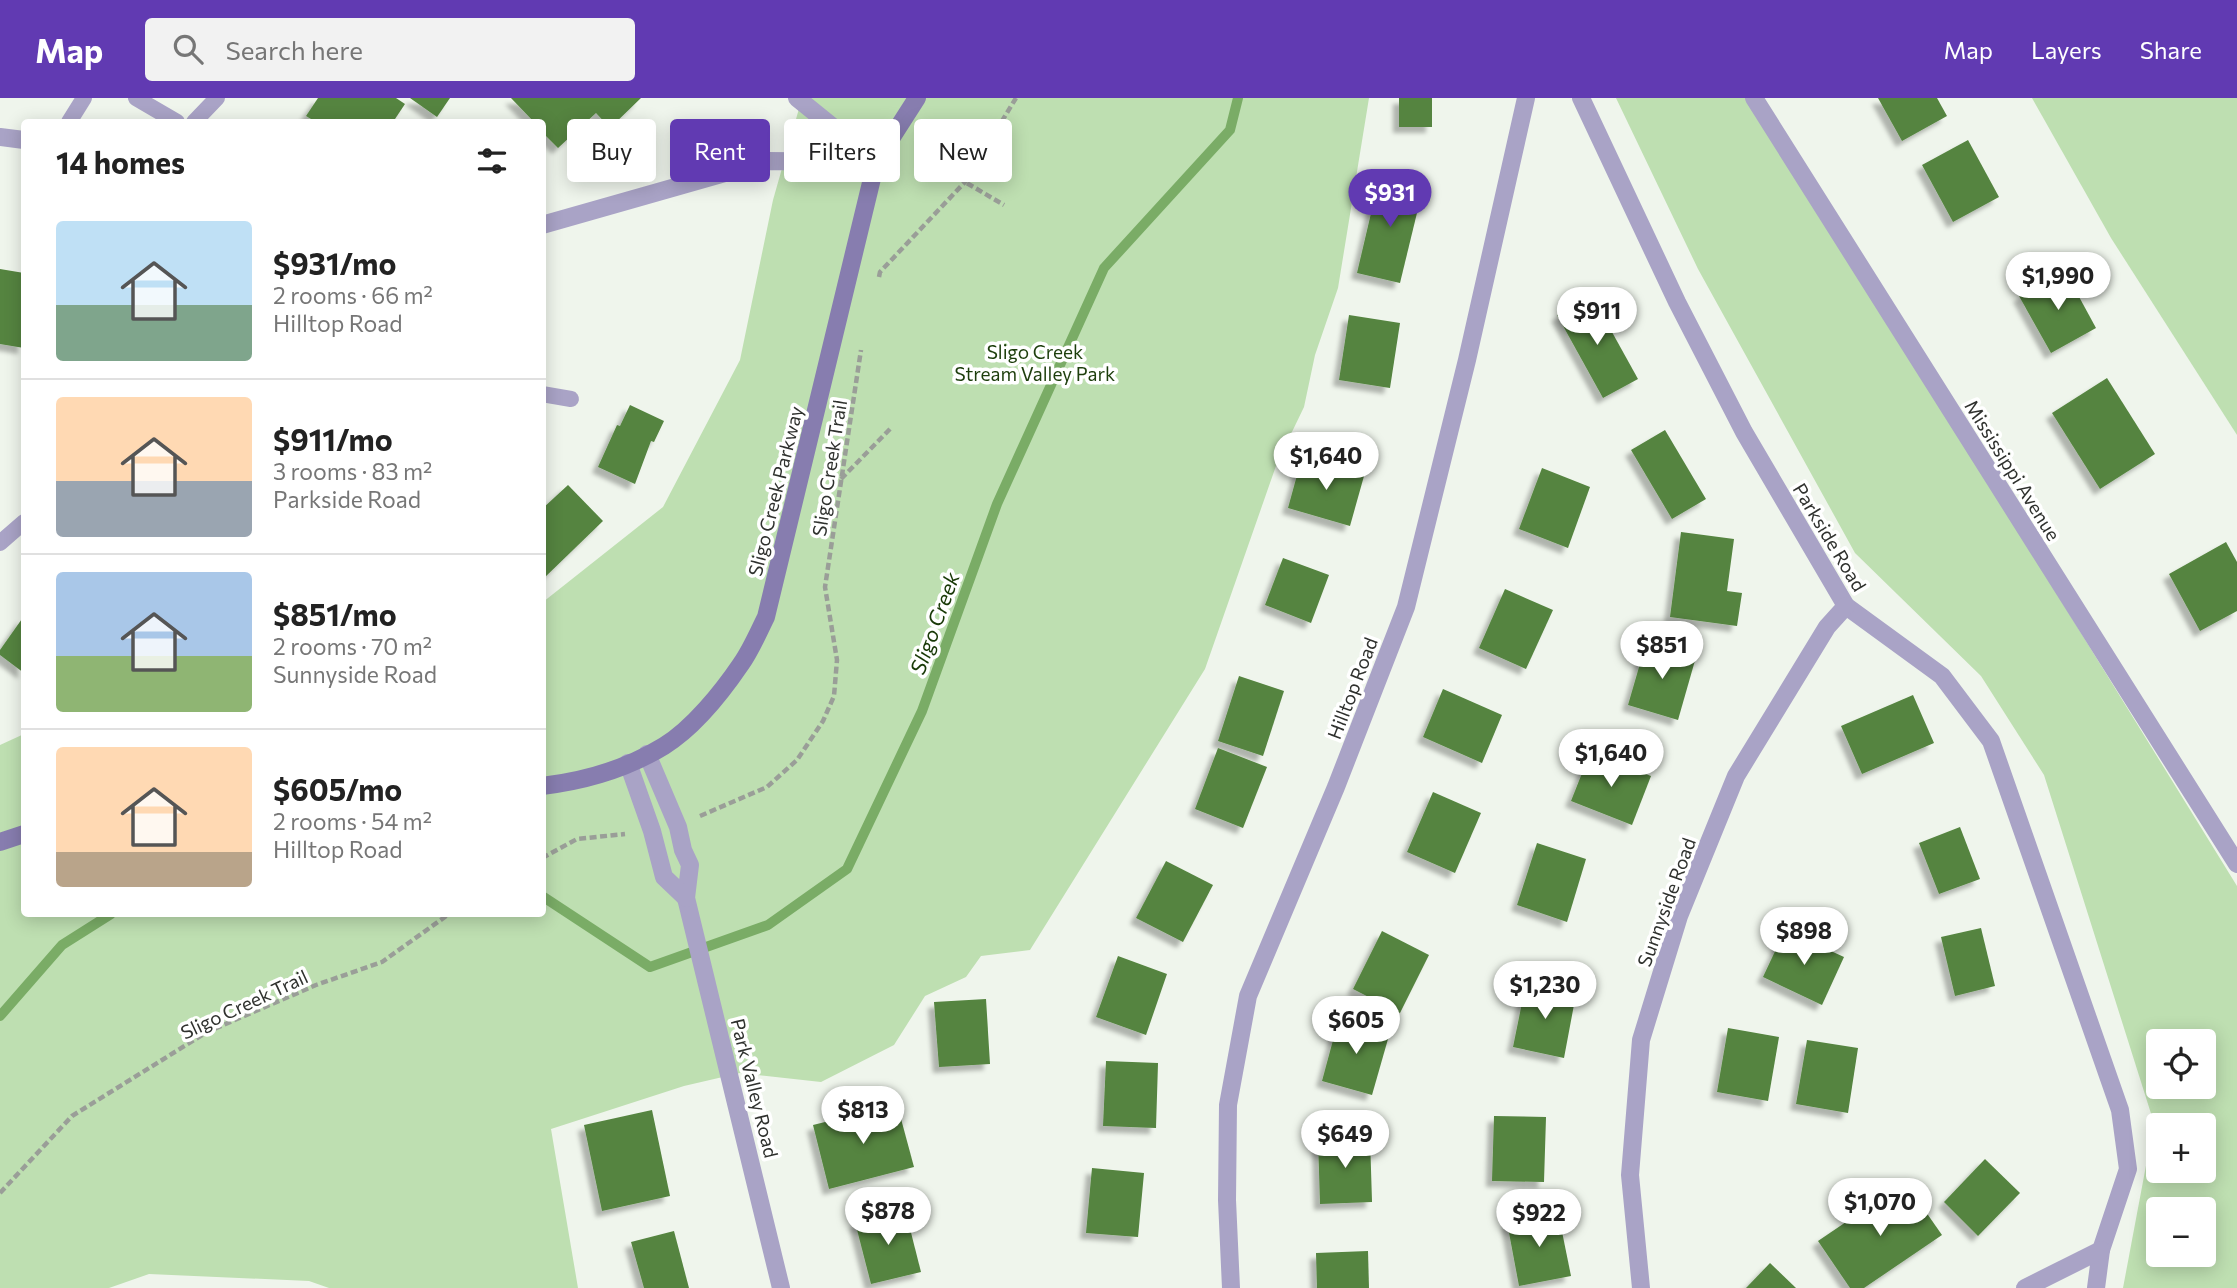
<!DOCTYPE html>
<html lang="en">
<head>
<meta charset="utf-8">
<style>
	body { margin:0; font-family:Commissioner,sans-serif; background:#f2f2f2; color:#222; height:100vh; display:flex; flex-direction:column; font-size:26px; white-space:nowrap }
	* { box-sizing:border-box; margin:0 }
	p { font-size:23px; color:#767676 }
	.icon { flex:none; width:38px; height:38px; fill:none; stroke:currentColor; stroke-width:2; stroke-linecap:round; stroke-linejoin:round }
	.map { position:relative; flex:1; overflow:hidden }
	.drawer { position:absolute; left:21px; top:21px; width:525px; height:798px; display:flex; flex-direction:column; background:#fff; border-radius:7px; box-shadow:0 4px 18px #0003 }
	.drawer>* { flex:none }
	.top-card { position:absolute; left:567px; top:21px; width:665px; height:63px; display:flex; gap:14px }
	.controls { position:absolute; left:2146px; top:931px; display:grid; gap:14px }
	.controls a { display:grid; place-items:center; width:70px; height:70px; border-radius:7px; background:#fff; box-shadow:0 4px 18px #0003; font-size:35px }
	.price { position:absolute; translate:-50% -60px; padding:0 16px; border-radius:24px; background:#fff; color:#222; font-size:23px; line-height:46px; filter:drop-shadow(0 2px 4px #0008) }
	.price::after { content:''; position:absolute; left:50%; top:42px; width:21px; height:16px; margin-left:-10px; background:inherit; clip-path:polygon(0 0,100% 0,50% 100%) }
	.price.on { background:#613ab2; color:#fff }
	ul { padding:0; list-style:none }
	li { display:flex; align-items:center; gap:21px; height:175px; padding:0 35px }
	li+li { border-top:2px solid #e0e0e0 }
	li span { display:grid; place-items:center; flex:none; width:196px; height:140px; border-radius:7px; color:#555 }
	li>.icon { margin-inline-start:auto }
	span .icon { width:84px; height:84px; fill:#fffc; stroke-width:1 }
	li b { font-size:30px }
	h2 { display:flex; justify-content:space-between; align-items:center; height:84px; padding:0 35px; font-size:30px }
	.tag { padding:0 24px; border-radius:7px; background:#fff; box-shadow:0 4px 18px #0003; font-size:24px; line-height:63px }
	.tag.on { background:#613ab2; color:#fff }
	header { display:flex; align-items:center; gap:42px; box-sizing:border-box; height:98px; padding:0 35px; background:#613ab2; color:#fff }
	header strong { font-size:33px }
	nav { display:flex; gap:38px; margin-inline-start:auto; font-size:24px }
	.search { width:490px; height:63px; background:#f2f2f2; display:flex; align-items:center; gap:18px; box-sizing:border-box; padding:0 24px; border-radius:7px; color:#767676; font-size:26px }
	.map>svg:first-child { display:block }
	.green { fill:#bedfb1; fill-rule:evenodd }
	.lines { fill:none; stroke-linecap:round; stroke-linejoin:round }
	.stream { stroke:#7aac66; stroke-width:10 }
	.building { fill:#54843f; filter:url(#shadow) }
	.path { stroke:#9a9e98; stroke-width:4.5; stroke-dasharray:7 3.5; stroke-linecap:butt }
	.lane { stroke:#a9a3c6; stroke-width:16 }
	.street { stroke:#a9a3c6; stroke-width:18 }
	.secondary { stroke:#877daf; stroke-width:18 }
	.labels { text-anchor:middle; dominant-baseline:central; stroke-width:7; stroke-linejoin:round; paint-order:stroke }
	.park-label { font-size:19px; fill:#1d3e0c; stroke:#fff }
	.street-label { font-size:19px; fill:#2f312e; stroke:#fff }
	.water-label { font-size:21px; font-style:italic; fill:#183906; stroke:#fff }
</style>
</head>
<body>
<header>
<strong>Map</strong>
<div class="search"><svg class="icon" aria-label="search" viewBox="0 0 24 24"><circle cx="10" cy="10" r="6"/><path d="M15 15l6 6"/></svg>Search here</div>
<nav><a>Map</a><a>Layers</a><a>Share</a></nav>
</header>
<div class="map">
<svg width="2237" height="1190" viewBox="0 0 2237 1190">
	<defs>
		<filter id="shadow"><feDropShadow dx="-6" dy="6" stdDeviation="2" flood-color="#0004"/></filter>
	</defs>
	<rect width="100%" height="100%" fill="#eff5ec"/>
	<g class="green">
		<path d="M802 0H1369L1338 190 1315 257 1304 309 1277 365 1205 571 1030 852 981 858 966 879 925 898 894 947 821 984 740 975 684 988 551 1031 578 1190H329L309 1183 149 1176 109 1190H0V647L24 636V816H542L543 504 663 409 740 262 773 102Z"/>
		<path d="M1616 0H1751L2237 788V1190H2123L2154 1025 2044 677 1981 578 1855 455 1698 171ZM2158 943H2203V989H2158ZM2158 1027H2203V1073H2158ZM2158 1111H2203V1157H2158Z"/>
		<path d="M2032 0H2237V337L2111 140Z"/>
	</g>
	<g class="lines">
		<g class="stream">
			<path d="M542 798 650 869 768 827 847 771 922 613 997 406 1104 170 1230 32 1238 0"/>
			<path d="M0 918 62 847 111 816"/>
		</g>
	</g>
	<g class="building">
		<path d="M318 0H396L405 6 393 24H316L306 18Z"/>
		<path d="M410 0H450L437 19Z"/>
		<path d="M511 0H641L610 30 596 15 558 50 542 34V24H534Z"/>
		<rect x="1399" y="0" width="33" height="29"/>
		<path d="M1878 0H1937L1947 18 1902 43Z"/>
		<path d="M1968 42 1999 99 1953 124 1922 67Z"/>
		<path d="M1380 77 1424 86 1400 185 1357 175Z"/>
		<path d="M0 171 24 175V250L0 246Z"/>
		<path d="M2065 173 2096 230 2051 255 2019 198Z"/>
		<path d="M1592 198 1638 281 1603 300 1557 217Z"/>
		<path d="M1349 217 1400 225 1390 290 1339 282Z"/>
		<path d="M2107 280 2155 356 2100 391 2052 315Z"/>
		<path d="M630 307 664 323 654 344 651 343 635 386 598 369 617 327 620 328Z"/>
		<path d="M1665 332 1706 401 1672 421 1631 352Z"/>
		<path d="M1302 359 1364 378 1350 428 1288 410Z"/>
		<path d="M1542 370 1590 389 1568 450 1519 431Z"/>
		<path d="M568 387 603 423 542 482V411Z"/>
		<path d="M1681 434 1734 441 1727 493 1742 495 1737 528 1670 519Z"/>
		<path d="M2226 444 2237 464V513L2200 533 2169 476Z"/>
		<path d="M1283 460 1329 477 1311 525 1265 507Z"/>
		<path d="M1505 491 1553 512 1526 571 1479 550Z"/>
		<path d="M24 518V575L0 557V552Z"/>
		<path d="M1646 545 1696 559 1678 622 1628 607Z"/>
		<path d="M1239 578 1284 593 1263 658 1218 643Z"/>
		<path d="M1443 591 1502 617 1482 665 1423 639Z"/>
		<path d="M1913 597 1934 645 1862 676 1841 628Z"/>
		<path d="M1218 650 1267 669 1243 730 1195 711Z"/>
		<path d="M1590 655 1651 678 1632 727 1571 703Z"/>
		<path d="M1433 694 1481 715 1455 775 1407 754Z"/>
		<path d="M1960 729 1980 781 1939 796 1919 745Z"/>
		<path d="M1537 745 1586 761 1567 824 1517 807Z"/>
		<path d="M1166 763 1213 787 1183 844 1136 820Z"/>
		<path d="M1981 830 1995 888 1955 898 1941 839Z"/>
		<path d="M1785 832 1844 859 1822 907 1763 879Z"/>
		<path d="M1382 833 1429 857 1400 915 1353 891Z"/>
		<path d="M1118 858 1167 876 1146 937 1096 919Z"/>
		<path d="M1526 885 1576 896 1564 960 1513 949Z"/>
		<path d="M986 901 990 966 939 969 934 904Z"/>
		<path d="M1339 920 1390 934 1372 997 1322 983Z"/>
		<path d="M1728 930 1779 939 1768 1003 1717 994Z"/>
		<path d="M1807 942 1858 950 1848 1015 1796 1006Z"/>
		<path d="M1106 963 1158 965 1156 1030 1103 1028Z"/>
		<path d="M897 1006 914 1069 829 1091 813 1027Z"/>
		<path d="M652 1012 670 1098 602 1113 584 1027Z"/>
		<path d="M1494 1018 1546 1019 1544 1084 1492 1083Z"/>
		<path d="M1370 1039 1372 1104 1320 1106 1318 1041Z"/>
		<path d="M1985 1061 2020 1095 1978 1138 1944 1104Z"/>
		<path d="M1092 1070 1144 1075 1138 1139 1086 1135Z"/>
		<path d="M1905 1084 1942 1137 1864 1190H1850L1818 1143Z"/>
		<path d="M905 1111 921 1174 871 1186 855 1124Z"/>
		<path d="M1558 1114 1571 1178 1519 1188 1507 1124Z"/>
		<path d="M674 1133 689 1190H644L631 1144Z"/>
		<path d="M1368 1153 1369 1190H1317L1316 1155Z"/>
		<path d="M1770 1165 1796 1190H1746Z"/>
	</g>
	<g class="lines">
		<g class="path">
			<path d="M917 47 965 84 1004 107"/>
			<path d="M879 179 880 174 965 84 1016 0"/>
			<path d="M841 381 891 330"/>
			<path d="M700 718 767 689 797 662 823 623 834 598 837 562 825 489 861 252"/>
			<path d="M542 760 577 741 625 736"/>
			<path d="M0 1095 72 1018 207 934 316 887 382 864 449 816"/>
		</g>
		<g class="lane">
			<path d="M136 0 177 24"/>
			<path d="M69 24 84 0"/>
			<path d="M194 24 217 0"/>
			<path d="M542 296 571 301"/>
			<path d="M0 445 24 424"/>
		</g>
		<g class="street">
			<path d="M797 0 876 64"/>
			<path d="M1581 0 1677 204 1744 334 1846 508 1942 578 1991 643 2120 1012 2128 1071 2101 1152 2096 1190"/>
			<path d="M1754 0 2237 766"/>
			<path d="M0 39 24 42"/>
			<path d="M542 127 767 63 876 64"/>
			<path d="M647 656 678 729 683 752 690 767 686 800 781 1190"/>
			<path d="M628 665 652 733 664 779 686 800"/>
			<path d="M1231 1190 1227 1102 1228 1007 1248 898 1336 689 1406 509 1467 262 1526 0"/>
			<path d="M1641 1190 1630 1077 1641 942 1679 818 1736 678 1827 529 1846 508"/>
			<path d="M2025 1190 2101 1152"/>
		</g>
		<g class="secondary">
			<path d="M542 688C584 683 628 670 664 648 693 630 722 594 741 566 751 552 758 535 766 519L876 64 917 0"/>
			<path d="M0 744 24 736"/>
		</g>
	</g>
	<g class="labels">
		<g class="park-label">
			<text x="1035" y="253">Sligo Creek<tspan x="1035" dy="22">Stream Valley Park</tspan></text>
		</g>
		<g class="street-label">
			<text transform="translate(829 370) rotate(-81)">Sligo Creek Trail</text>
			<text transform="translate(2013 372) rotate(58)">Mississippi Avenue</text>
			<text transform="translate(775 393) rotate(-76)">Sligo Creek Parkway</text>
			<text transform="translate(1830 439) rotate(59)">Parkside Road</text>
			<text transform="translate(1352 590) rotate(-69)">Hilltop Road</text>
			<text transform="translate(1666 804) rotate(-70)">Sunnyside Road</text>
			<text transform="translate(244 906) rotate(-25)">Sligo Creek Trail</text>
			<text transform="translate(755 990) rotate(76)">Park Valley Road</text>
		</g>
		<g class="water-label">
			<text transform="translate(934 525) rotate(-70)">Sligo Creek</text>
		</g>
	</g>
</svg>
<div class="controls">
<a><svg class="icon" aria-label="locate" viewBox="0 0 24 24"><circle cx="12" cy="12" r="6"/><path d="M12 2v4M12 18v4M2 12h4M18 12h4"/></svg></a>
<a>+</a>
<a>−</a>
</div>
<b class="price on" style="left:1390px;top:131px">$931</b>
<b class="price" style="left:2058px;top:214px">$1,990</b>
<b class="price" style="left:1597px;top:249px">$911</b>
<b class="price" style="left:1326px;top:394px">$1,640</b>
<b class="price" style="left:1662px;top:583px">$851</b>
<b class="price" style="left:1611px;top:691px">$1,640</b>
<b class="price" style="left:1804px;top:869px">$898</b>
<b class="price" style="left:1545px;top:923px">$1,230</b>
<b class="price" style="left:1356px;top:958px">$605</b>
<b class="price" style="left:863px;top:1048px">$813</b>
<b class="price" style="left:1345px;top:1072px">$649</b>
<b class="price" style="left:1880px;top:1140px">$1,070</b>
<b class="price" style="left:888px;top:1149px">$878</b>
<b class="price" style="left:1539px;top:1151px">$922</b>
<div class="top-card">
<a class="tag">Buy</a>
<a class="tag on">Rent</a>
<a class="tag">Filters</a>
<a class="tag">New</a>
</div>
<section class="drawer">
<h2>14 homes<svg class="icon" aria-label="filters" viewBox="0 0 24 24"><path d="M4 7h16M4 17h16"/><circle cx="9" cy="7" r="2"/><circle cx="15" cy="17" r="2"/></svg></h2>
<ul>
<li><span style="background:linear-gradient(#bfe0f5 60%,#7fa58c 0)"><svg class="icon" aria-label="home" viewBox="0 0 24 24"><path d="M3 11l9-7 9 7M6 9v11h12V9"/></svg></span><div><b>$931/mo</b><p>2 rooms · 66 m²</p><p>Hilltop Road</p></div></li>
<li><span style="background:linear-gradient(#ffd9b3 60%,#9aa5b1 0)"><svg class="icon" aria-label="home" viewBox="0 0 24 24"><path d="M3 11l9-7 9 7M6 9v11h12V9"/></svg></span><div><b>$911/mo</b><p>3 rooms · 83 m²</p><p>Parkside Road</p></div></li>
<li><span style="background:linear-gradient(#a9c7e8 60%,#8fb573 0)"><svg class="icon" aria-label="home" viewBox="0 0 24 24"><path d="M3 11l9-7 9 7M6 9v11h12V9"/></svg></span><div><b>$851/mo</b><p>2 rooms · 70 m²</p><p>Sunnyside Road</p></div></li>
<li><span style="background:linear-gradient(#ffd9b3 75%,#b9a48a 0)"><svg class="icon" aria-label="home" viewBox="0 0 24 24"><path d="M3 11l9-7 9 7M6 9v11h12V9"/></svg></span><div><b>$605/mo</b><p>2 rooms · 54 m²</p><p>Hilltop Road</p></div></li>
</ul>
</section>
</div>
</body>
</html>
